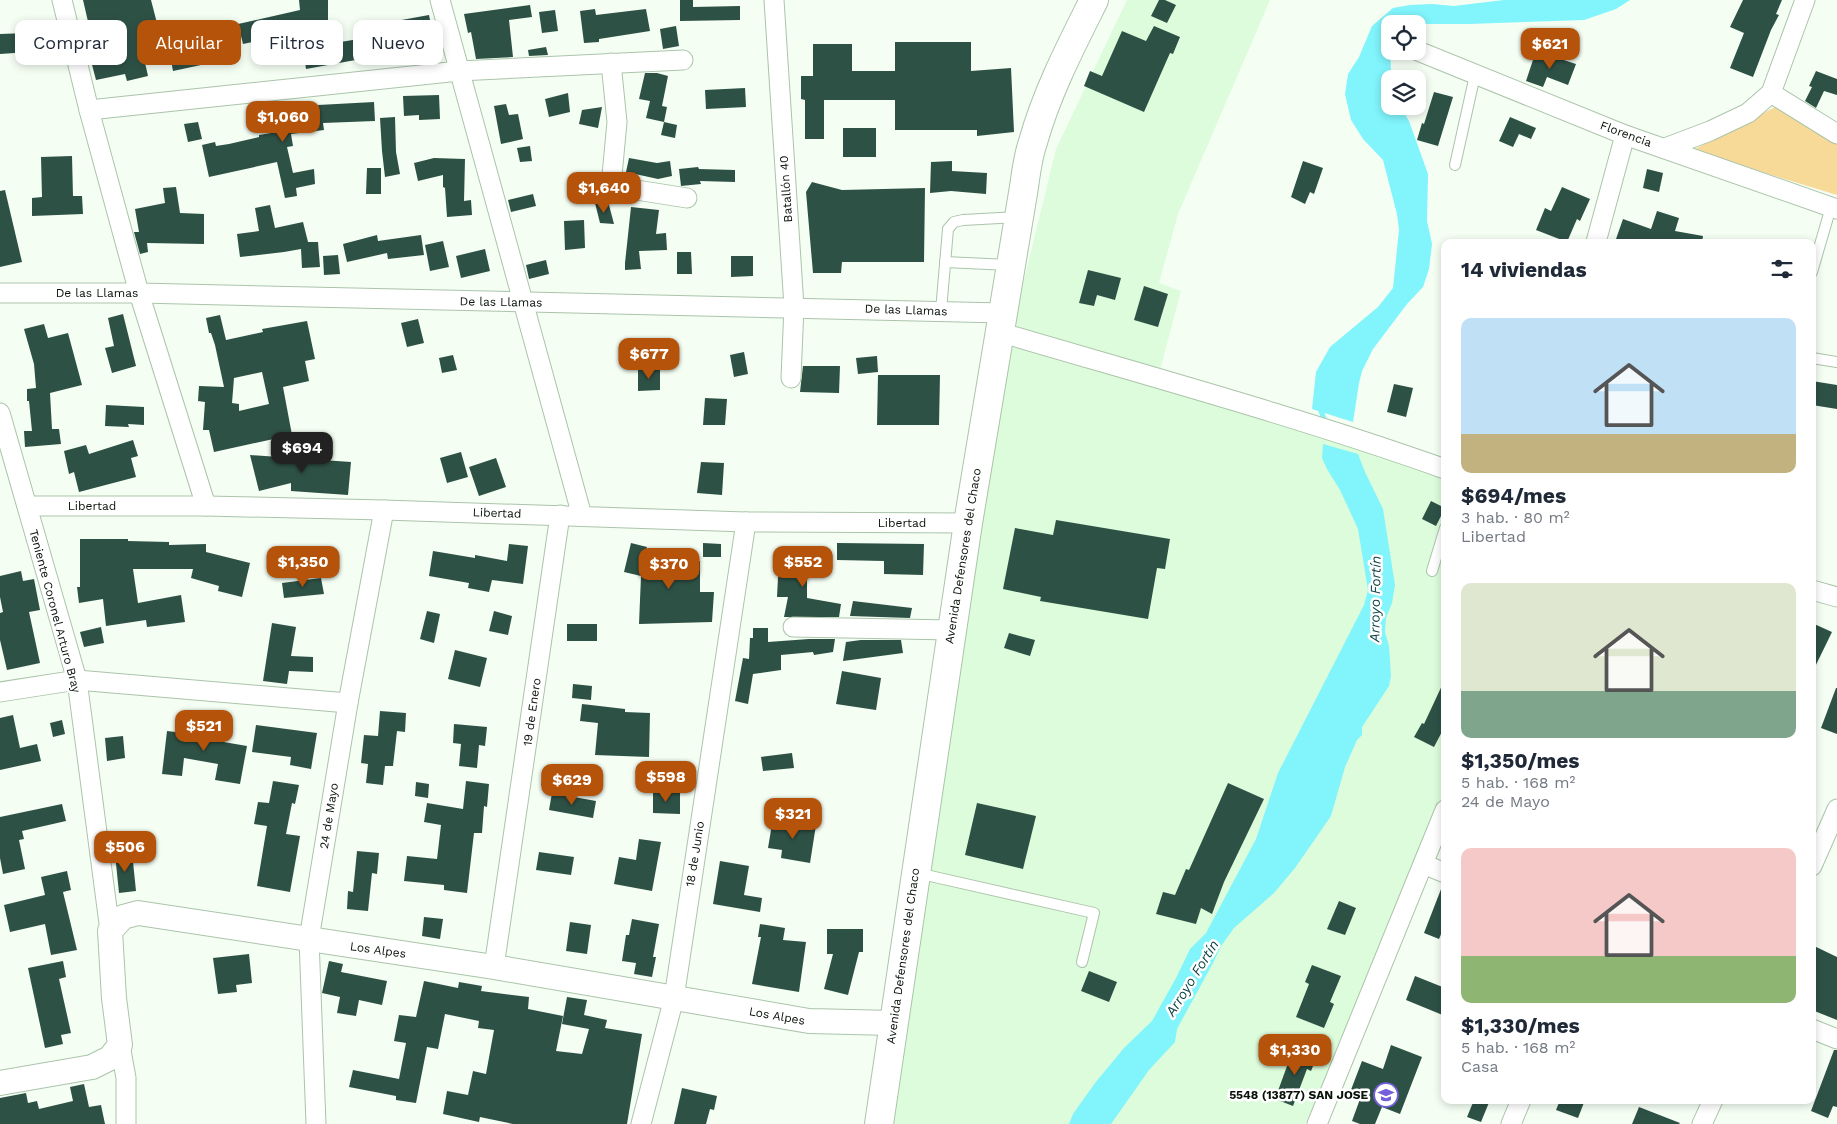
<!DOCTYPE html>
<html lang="es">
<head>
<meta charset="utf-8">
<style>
	body { margin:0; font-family:"Work Sans",sans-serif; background:#f6f6f7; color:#1f2937; height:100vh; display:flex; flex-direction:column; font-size:19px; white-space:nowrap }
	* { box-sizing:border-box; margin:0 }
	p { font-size:16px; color:#747a83 }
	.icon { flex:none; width:28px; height:28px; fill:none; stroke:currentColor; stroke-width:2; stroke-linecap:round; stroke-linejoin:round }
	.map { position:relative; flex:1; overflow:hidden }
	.side { position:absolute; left:1441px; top:239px; width:375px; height:865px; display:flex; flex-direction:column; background:#fff; border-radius:10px; box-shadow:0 2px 8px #0003 }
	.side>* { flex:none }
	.hud { position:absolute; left:15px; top:20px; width:475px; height:45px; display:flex; gap:10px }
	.tools { position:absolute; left:1381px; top:15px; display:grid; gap:10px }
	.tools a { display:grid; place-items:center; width:45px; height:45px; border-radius:10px; background:#fff; box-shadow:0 2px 8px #0003; font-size:25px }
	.price { position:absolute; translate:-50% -42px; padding:0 11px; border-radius:10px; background:#b45309; color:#fff; font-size:16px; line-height:32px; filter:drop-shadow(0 1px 2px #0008) }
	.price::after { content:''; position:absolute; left:50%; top:30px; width:15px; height:11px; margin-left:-8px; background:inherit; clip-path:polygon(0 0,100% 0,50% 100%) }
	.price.active { background:#222; color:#fff }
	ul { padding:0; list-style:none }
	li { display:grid; align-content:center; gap:10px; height:265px; padding:0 20px }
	li span { display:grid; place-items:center; height:155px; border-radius:10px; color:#555 }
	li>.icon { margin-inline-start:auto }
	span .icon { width:90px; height:90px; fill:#fffc; stroke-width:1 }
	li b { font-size:21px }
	h2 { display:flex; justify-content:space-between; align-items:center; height:60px; padding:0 20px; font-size:21px }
	.pill { padding:0 18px; border-radius:10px; background:#fff; box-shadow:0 2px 8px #0003; font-size:18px; line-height:45px }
	.pill.active { background:#b45309; color:#fff }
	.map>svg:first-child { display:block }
	.built { fill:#ddfcdb }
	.green { fill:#f8da98 }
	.water { fill:#81f4fc }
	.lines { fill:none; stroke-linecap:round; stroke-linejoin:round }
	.stream { stroke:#81f4fc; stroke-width:5 }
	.building { fill:#2e5146; fill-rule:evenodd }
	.service-casing { stroke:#abc4aa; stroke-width:12 }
	.minor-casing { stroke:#abc4aa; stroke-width:21 }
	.tertiary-casing { stroke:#abc4aa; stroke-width:26 }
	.secondary-casing { stroke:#abc4aa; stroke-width:30 }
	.service { stroke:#fff; stroke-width:10 }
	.minor { stroke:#fff; stroke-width:19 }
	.tertiary { stroke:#fff; stroke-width:24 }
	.secondary { stroke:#fff; stroke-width:28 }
	.labels { text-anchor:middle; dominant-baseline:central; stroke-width:5; stroke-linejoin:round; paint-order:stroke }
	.street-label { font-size:12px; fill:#091109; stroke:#fff }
	.poi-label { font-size:12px; font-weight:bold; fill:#091109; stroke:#fff; text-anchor:end }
	.water-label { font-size:14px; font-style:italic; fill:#0c4346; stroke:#fff }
</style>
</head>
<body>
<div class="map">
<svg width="1837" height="1124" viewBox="0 0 1837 1124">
	<rect width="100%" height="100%" fill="#f4fef3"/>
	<g class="built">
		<path d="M1127 0H1270L1178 214 1159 283 1181 291 1159 374 1013 325 1056 149Z"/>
		<path d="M1000 332 1445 473V795L1305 1124H875Z"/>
	</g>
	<path class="green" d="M1777 106 1837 142V195L1696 152 1693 150Z"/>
	<g class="water">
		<path d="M1504 0H1630L1616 9 1584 20 1469 24H1390L1391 79H1390V106H1400L1409 121 1428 174 1427 221 1432 244 1429 269 1423 287 1407 304 1373 349 1362 371 1359 383 1353 422 1312 409 1316 372 1330 347 1378 307 1393 288 1399 230 1397 214 1383 160 1363 139 1351 120 1345 94 1348 74 1359 57 1372 26 1393 8 1410 5 1432 4 1454 6Z"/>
		<path d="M1323 444 1358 454 1365 472 1383 509 1395 585 1392 603 1386 618 1385 632 1389 646 1391 676 1389 686 1362 727V735L1357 740 1345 767 1331 816 1295 868 1274 893 1234 928 1221 946 1213 963 1177 1029 1175 1042 1149 1070 1111 1124H1069L1073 1114 1095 1083 1124 1048 1152 1021 1176 978 1190 949 1206 933 1256 839 1278 773 1364 605 1368 590 1358 529 1340 490 1327 469 1322 458Z"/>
	</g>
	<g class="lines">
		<path class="stream" d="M1319 406 1326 424"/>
	</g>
	<g class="building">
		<path d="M83 0H151L158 27 138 31 148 76 127 81 125 74 96 80 90 57 96 56Z"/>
		<path d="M299 0H328V23L289 24 290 30 256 37 257 41 243 44 238 24 300 10Z"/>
		<path d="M680 0H693V7L740 6V20L680 21Z"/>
		<path d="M1159 0H1165L1176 5 1167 23 1151 16Z"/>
		<path d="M1743 0H1782L1776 14 1779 15 1771 30 1753 77 1730 68 1744 33 1730 27Z"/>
		<path d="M530 5 532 17 509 20 513 57 476 59 471 32 468 33 464 14Z"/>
		<path d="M595 9 596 15 646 9 650 31 599 39V42L584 43 580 11Z"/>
		<path d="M555 10 558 31 542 33 539 12Z"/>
		<path d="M429 15 432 30 404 35 409 61 396 63 394 53 306 69 303 48 390 34 398 32 396 21Z"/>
		<path d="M215 22 219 50 203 53 198 25Z"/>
		<path d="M676 26 679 46 663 49 660 29Z"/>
		<path d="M1154 26 1180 37 1173 54 1170 53 1144 112 1084 86 1090 71 1102 76 1122 31 1146 41Z"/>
		<path d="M28 33 29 52 0 54V34Z"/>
		<path d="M895 42H971V71L1011 68 1014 132 977 136V130H895V100H824V139H805V100L801 99V76H813V44H852V71H895Z"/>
		<path d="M196 43 201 65 173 71 169 49Z"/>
		<path d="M546 47 548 55 529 56 528 50Z"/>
		<path d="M1536 51 1576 64 1568 85 1547 77 1543 87 1526 81Z"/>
		<path d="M1816 71 1837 79V95L1824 91 1816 108 1805 101 1812 87 1809 86Z"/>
		<path d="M645 73H657L668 76 662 106 667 107 664 122 646 118 650 101 639 99Z"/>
		<path d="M745 88 746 107 706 109 705 90Z"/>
		<path d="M1434 92 1453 97 1438 146 1417 140 1422 123 1424 124Z"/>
		<path d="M568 93 570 112 549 117 545 99Z"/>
		<path d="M439 95 440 119 419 120V115L404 116 403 96Z"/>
		<path d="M374 102 375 121 323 123 324 130 291 134 293 146 287 147 293 173 314 169 315 184 296 188 297 196 285 198 277 162 209 177 202 145 215 142 216 146 229 144 259 137V135L277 132 274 110 288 108V113L319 109 318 105Z"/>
		<path d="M506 104 509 115 518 114 523 139 501 144 494 106Z"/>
		<path d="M602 107 598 128 579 124 582 110Z"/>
		<path d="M395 117 396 152 400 174 385 177 382 151 380 118Z"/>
		<path d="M1510 117 1536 128 1531 139 1519 134 1513 147 1499 141Z"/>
		<path d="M198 122 202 139 188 142 184 124Z"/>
		<path d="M664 122 677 125 675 138 661 135Z"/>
		<rect x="843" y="128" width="33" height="29"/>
		<path d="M530 146 532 161 520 162 517 148Z"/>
		<path d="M72 156 73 196H82L83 214 32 216V198L42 197 41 157Z"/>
		<path d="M434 158 465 159 464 201 471 200 472 215 447 217 445 188 443 187V175L418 181 414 163Z"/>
		<path d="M629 158 657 163 670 161 672 176 658 179 626 172Z"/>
		<path d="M952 161V171L987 173 986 194 951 191 930 193 931 162Z"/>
		<path d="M1303 161 1323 168 1314 194 1310 192 1305 204 1291 197Z"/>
		<path d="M698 167 699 169 735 170V182L700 181 701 184 681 186 679 169Z"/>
		<path d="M367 168H381V194H366Z"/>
		<path d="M1647 169 1663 173 1659 192 1643 188Z"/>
		<path d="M812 182 842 190 925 188 924 262H842L841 273H813L806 192Z"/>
		<path d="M176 187 180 213 204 214V244L147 243 148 252 140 254 134 232H139L135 209 165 203 163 188Z"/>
		<path d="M1562 187 1590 199 1580 221 1577 219 1567 242 1536 230 1545 208 1551 211Z"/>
		<path d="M5 190 22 262 0 267V191Z"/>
		<path d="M533 194 536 206 511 212 508 200Z"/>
		<path d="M595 203 609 205 614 224 600 223Z"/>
		<path d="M270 205 275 228 303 222 308 242H318L320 267 302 268 301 249 284 252 240 257 237 234 259 231 255 208Z"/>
		<path d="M631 207 659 210 656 234 666 233 667 250 639 251 641 269 625 270V263Z"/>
		<path d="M1657 211 1679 218 1675 231 1703 236 1702 242H1626L1616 239 1623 219 1651 229Z"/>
		<path d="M584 220 585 248 565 250 564 221Z"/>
		<path d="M377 235 378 241 421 235 424 255 388 259 387 253 347 262 343 244Z"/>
		<path d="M443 241 449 267 430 271 425 245Z"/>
		<path d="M485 249 490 271 461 278 456 256Z"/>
		<path d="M677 252H691L692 274H677Z"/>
		<path d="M338 255 340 274 324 275 323 256Z"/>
		<path d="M731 256H753V276L731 277Z"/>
		<path d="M546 260 549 274 529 279 526 265Z"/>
		<path d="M1088 270 1121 278 1115 300 1097 295 1094 306 1079 303Z"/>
		<path d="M1144 286 1168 294 1158 327 1134 320Z"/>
		<path d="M123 314 136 366 112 373 105 348 114 346 108 318Z"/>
		<path d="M220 315 226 340 263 332 262 329 307 321 315 359 305 361 309 381 283 387 292 435 214 452 209 430H203L205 402 198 401 199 386 224 387 215 345 211 333H209L206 318ZM262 372 269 404 239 411V404L232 403 234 378Z"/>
		<path d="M418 319 424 343 407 347 401 323Z"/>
		<path d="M44 324 48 338 68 333 82 385 50 393 52 429H59L61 444 25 447 24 431H32L29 401H27V389L36 388 34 364 24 329Z"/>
		<path d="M744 352 748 374 734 377 730 355Z"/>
		<path d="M453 355 457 370 442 373 439 358Z"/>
		<path d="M877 356 878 372 858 374 856 358Z"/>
		<path d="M803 366H840L839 393 800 392Z"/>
		<path d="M638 370H660V390L638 391Z"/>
		<path d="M878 375H940L939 425H877Z"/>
		<path d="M1812 381 1837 385V409L1812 405Z"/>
		<path d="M1394 384 1413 388 1406 417 1387 412Z"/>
		<path d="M705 398 727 399 725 425H703Z"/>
		<path d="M106 405 144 407V425L128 424 129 427 105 426Z"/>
		<path d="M133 440 138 456 131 458 136 477 79 492 74 472 69 474 64 451 86 445 89 454Z"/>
		<path d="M461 452 468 477 447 483 440 458Z"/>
		<path d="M250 455 351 462 348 495 291 491V483L259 491Z"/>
		<path d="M496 458 506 487 479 496 469 467Z"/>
		<path d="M701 462 724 463 722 495 697 493Z"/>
		<path d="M1431 501 1445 508 1436 526 1422 519Z"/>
		<path d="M1056 520 1170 539 1165 569 1157 568 1148 619 1040 601 1041 597 1003 589 1015 528 1053 535Z"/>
		<path d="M80 539H128V541L169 542V545L206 544V552L250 563 242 597 218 591 219 586 191 578 193 569H133L138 603 181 595 185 622 147 627 146 620 106 626 103 599 79 603 77 587H80Z"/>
		<path d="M631 543 647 547 643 560 700 561V592H714L712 622 639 624 641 576 624 572Z"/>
		<path d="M703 543 721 544V557H703Z"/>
		<path d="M837 543 924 544 923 575 884 574V561L837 560Z"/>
		<path d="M509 544 528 546 523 584 492 580 489 592 468 588 469 583 429 576 433 551 475 558V555L507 561Z"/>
		<path d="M779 557 826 558V572L807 571V598L841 604 839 617H784L788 597H777Z"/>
		<path d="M21 571 23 581 34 579 40 610 29 612 40 663 7 670 0 640V613L3 612 0 597V576Z"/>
		<path d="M321 578 324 594 284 598 282 583Z"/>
		<path d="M853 601 912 608 910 618 850 616Z"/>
		<path d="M427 611 440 614 434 643 420 639Z"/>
		<path d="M494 611 512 616 508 635 489 631Z"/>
		<path d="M272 623 296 627 291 656 313 657V672L289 671 287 684 263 681Z"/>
		<path d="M1812 623 1832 632 1812 673Z"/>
		<rect x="567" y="624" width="30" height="17"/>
		<path d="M101 627 104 643 84 647 80 632Z"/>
		<path d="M753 628H768V642L809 639H835L833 652 814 655 813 652 781 655V670L753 674 748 704 735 701 743 658 749 659 750 638H753Z"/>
		<path d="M1009 633 1035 640 1030 656 1004 648Z"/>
		<path d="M861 640H901L903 653 843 661 846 642Z"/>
		<path d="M455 650 487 658 480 687 448 679Z"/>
		<path d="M842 671 881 678 876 710 836 704Z"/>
		<path d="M1445 679V726L1434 747 1414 737 1422 723 1424 724Z"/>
		<path d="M573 684 592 686 591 700 572 698Z"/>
		<path d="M1836 688H1837V734L1821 728Z"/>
		<path d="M582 704 625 709V712L650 713 649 757 595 755 598 723 580 721Z"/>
		<path d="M380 711 406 713 405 732 397 731 393 766H385L383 785 366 783 368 764 361 763 364 735 378 736Z"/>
		<path d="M195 714 208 716 206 725 215 727 212 740 247 746 240 784 215 780 218 764 184 758 182 776 162 774 167 731 192 734Z"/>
		<path d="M13 715 20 748 37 744 41 761 0 770V718Z"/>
		<path d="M62 720 65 734 53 737 50 723Z"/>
		<path d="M454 724 487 727 485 746 479 745 477 768 459 766 461 744 453 743Z"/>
		<path d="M256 725 317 733 311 769 290 765 291 757 252 752Z"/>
		<path d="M123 736 125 758 107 761 105 738Z"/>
		<path d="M792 753 794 768 763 771 761 757Z"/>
		<path d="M545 771 567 776 564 790 541 785Z"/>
		<path d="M273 781 299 785 295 804 292 803 286 834 300 836 290 892 257 886 267 826 254 824 258 802 269 803Z"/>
		<path d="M466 781 489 784 487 807 484 806 482 833H474L467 893 444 890V885L404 881 407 856 437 859 441 825 424 822 427 803 463 809Z"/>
		<path d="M416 782 429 784 428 798 415 796Z"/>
		<path d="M1228 783 1264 799 1224 882 1212 914 1201 908 1196 924 1156 914 1163 892 1175 895 1186 869 1189 870Z"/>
		<path d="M653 792 680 793V814L653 813Z"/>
		<path d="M552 793 596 801 593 818 549 810Z"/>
		<path d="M977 803 1036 816 1023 869 965 855Z"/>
		<path d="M62 804 66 821 22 831 24 839 19 840 25 869 3 874 0 858V817Z"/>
		<path d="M773 818 816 825 810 863 781 858 782 850 768 848Z"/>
		<path d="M639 839 661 842 652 891 614 884 619 857 636 860Z"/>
		<path d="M357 851 379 853 377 874 372 873 368 911 347 909 348 891 353 892Z"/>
		<path d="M132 852 136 891 119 893 115 854Z"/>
		<path d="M539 852 574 857 571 875 536 870Z"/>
		<path d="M720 861 749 866 744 895 762 898 760 912 713 904Z"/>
		<path d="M67 871 71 890 63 892 77 950 51 955 45 924 10 932 4 905 45 895 41 877Z"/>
		<path d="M1443 884H1445V925L1439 939 1424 933Z"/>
		<path d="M1339 901 1356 908 1345 935 1327 929Z"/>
		<path d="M424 917 443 919 440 939 422 936Z"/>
		<path d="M632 919 659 924 653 957H656L652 977 634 974 636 963 622 961 626 935H629Z"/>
		<path d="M570 922 591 925 587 954 566 951Z"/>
		<path d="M760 924 785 928 783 940 806 942 799 992 752 984 761 937H758Z"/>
		<path d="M827 929H863V952H859L848 995 824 989 833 954H827Z"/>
		<path d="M1812 945 1837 957V1020L1812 1010Z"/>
		<path d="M249 954 252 983 236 985 237 992 218 994 213 958Z"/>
		<path d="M63 961 66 977 59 979 71 1033 61 1035 63 1044 45 1048 28 968Z"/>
		<path d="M329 961 343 964 341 972 387 981 382 1005 359 1000 356 1016 337 1013 340 997 322 993Z"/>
		<path d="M1312 965 1341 976 1330 1002 1334 1004 1324 1028 1296 1017 1309 984 1305 982Z"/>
		<path d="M1089 971 1117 982 1109 1002 1081 991Z"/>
		<path d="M1415 976 1445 988V1016L1406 1000Z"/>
		<path d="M424 981 458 988 459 982 482 986 481 991 529 997 528 1009 563 1016 556 1051 582 1054 589 1029 562 1024 567 997 587 1000 584 1015 607 1020 605 1028 642 1034 627 1124H513L480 1117 479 1122 443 1114 447 1091 468 1095 473 1071 486 1074 494 1030 478 1028 479 1021 445 1014 438 1049 427 1047 416 1103 396 1100V1096L349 1087 353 1070 399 1079 406 1043 394 1041 399 1015 416 1017Z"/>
		<path d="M1391 1045 1422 1057 1400 1114 1382 1107 1375 1124H1360L1352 1121 1360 1099 1349 1095 1362 1061 1383 1069Z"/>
		<path d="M1294 1047 1317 1056 1311 1071 1307 1069 1293 1106 1275 1099Z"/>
		<path d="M1834 1050H1837V1107L1833 1106 1828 1118 1811 1111Z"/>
		<path d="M84 1084 89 1107 101 1105 105 1124H0V1098L26 1093 28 1103 37 1101 39 1109 73 1101 70 1087Z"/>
		<path d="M682 1088 717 1096 714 1110 710 1109 706 1124H674Z"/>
		<path d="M1474 1100H1490L1481 1122 1467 1117Z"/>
		<path d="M1560 1100H1585L1578 1118 1556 1110Z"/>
		<path d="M1639 1107 1680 1123 1679 1124H1632Z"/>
	</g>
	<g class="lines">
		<g class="service-casing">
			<g id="service">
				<path d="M1455 165 1475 75"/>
				<path d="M945 262 1009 265"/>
				<path d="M1812 272 1831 207"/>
				<path d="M941 311 948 229 954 222 963 220 1018 217"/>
				<path d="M1812 358 1837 362"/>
				<path d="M1432 571 1445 528"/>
				<path d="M917 873 1094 913 1082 962"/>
			</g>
		</g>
		<g class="minor-casing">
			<g id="minor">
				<path d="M62 0 89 110 139 293 206 506"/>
				<path d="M440 0 582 516"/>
				<path d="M774 0 794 307 791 378"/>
				<path d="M1418 51 1625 135 1837 209"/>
				<path d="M611 63 617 122 611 186 687 198"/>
				<path d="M1771 93 1837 134"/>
				<path d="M89 110 459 71 683 60"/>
				<path d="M1665 148 1710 131 1748 113 1771 93 1805 0"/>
				<path d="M1596 242 1625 135"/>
				<path d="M0 293H139L1003 313"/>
				<path d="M999 332C1148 376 1299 417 1445 469"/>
				<path d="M0 413 77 680 110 931"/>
				<path d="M27 506H206L384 510 746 522 968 523"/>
				<path d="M1812 590 1837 597"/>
				<path d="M793 627 952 630"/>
				<path d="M0 692 77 680 348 703"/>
				<path d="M1423 864 1445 873"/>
				<path d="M1812 866 1837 809"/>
				<path d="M494 967 560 515"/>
				<path d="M1812 1029 1837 1039"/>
				<path d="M120 1045 126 1078V1124"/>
				<path d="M316 1124 309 939 348 703 384 510"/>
				<path d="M641 1124 674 998 746 522"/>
				<path d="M1317 1124 1445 810"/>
				<path d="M1511 1124 1521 1100"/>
				<path d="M1702 1124 1713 1100"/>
			</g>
		</g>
		<g class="tertiary-casing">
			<path id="tertiary" d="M0 1083 92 1067 110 1058 120 1045 114 998 110 931 123 917 138 913 494 967 809 1021 893 1023"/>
		</g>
		<g class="secondary-casing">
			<path id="secondary" d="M879 1124 968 523 1024 187C1026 172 1028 156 1033 142 1047 92 1071 46 1094 0"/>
		</g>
		<use href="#service" class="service"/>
		<use href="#minor" class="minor"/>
		<use href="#tertiary" class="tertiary"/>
		<use href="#secondary" class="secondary"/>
	</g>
	<defs>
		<g id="school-ring" transform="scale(1.25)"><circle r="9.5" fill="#fff" stroke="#755fda" stroke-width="1.5"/><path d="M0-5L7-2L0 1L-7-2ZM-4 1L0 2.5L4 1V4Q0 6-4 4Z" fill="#755fda"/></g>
	</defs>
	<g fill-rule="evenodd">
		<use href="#school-ring" x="1386" y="1095"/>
	</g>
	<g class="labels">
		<g class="street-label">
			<text transform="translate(1626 134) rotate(20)">Florencia</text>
			<text transform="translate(786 189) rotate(-94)">Batallón 40</text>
			<text x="97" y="293">De las Llamas</text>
			<text transform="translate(501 302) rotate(1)">De las Llamas</text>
			<text transform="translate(906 310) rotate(2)">De las Llamas</text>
			<text x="92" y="506">Libertad</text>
			<text transform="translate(497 513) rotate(2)">Libertad</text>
			<text x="902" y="523">Libertad</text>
			<text transform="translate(963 556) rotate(-81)">Avenida Defensores del Chaco</text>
			<text transform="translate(55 611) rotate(75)">Teniente Coronel Arturo Bray</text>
			<text transform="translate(532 712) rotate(-82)">19 de Enero</text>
			<text transform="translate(329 816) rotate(-81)">24 de Mayo</text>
			<text transform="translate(695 854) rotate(-81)">18 de Junio</text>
			<text transform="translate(378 950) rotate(8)">Los Alpes</text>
			<text transform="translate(903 956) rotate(-82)">Avenida Defensores del Chaco</text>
			<text transform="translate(777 1016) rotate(10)">Los Alpes</text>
		</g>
		<g class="poi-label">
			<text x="1368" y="1095">5548 (13877) SAN JOSE</text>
		</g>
		<g class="water-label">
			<text transform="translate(1375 599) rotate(-89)">Arroyo Fortín</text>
			<text transform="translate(1192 978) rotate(-58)">Arroyo Fortín</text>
		</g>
	</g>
</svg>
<div class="tools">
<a><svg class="icon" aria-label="locate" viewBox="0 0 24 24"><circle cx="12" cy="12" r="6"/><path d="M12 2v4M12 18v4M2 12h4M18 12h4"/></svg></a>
<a><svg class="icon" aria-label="layers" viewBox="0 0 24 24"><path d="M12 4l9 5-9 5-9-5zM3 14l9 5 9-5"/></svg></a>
</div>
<b class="price" style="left:1550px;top:70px">$621</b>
<b class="price" style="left:283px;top:143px">$1,060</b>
<b class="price" style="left:604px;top:214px">$1,640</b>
<b class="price" style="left:649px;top:380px">$677</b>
<b class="price active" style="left:302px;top:474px">$694</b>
<b class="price" style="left:303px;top:588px">$1,350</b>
<b class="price" style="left:803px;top:588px">$552</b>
<b class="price" style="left:669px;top:590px">$370</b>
<b class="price" style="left:204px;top:752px">$521</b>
<b class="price" style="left:666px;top:803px">$598</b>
<b class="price" style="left:572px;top:806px">$629</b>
<b class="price" style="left:793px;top:840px">$321</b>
<b class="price" style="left:125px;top:873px">$506</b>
<b class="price" style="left:1295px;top:1076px">$1,330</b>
<div class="hud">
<a class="pill">Comprar</a>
<a class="pill active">Alquilar</a>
<a class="pill">Filtros</a>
<a class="pill">Nuevo</a>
</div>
<section class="side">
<h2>14 viviendas<svg class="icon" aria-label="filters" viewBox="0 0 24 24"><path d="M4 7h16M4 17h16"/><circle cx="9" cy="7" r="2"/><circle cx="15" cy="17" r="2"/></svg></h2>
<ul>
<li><span style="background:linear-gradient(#bfe0f5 75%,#c2b280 0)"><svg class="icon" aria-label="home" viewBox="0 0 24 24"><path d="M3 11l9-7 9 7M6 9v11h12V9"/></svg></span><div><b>$694/mes</b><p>3 hab. · 80 m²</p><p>Libertad</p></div></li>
<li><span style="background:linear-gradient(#dfe7d0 70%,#7fa58c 0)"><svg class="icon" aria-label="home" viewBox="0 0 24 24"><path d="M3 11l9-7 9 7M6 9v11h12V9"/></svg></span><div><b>$1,350/mes</b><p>5 hab. · 168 m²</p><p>24 de Mayo</p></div></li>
<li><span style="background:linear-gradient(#f6c9c9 70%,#8fb573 0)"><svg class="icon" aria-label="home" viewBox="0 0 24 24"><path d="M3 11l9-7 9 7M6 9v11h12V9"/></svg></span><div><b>$1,330/mes</b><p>5 hab. · 168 m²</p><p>Casa</p></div></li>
</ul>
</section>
</div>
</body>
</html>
